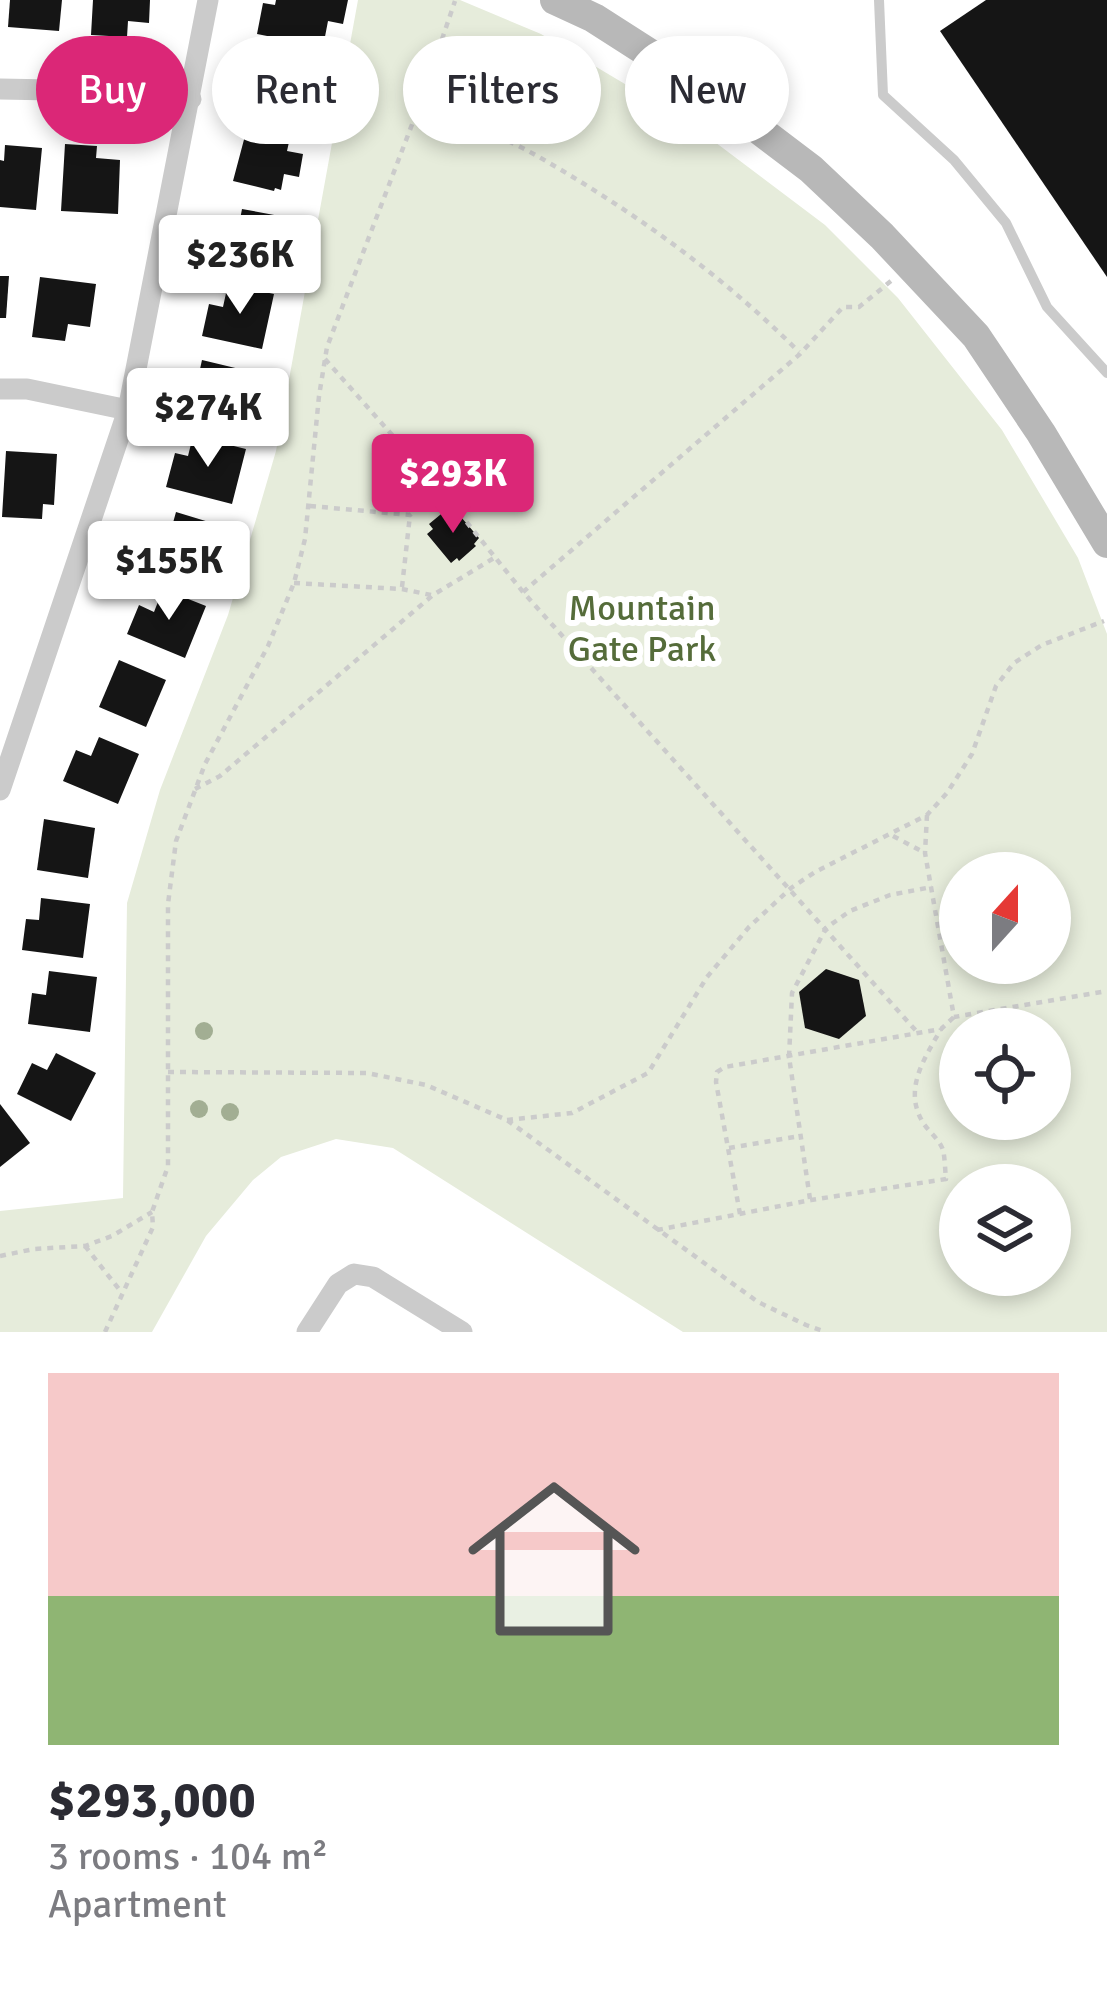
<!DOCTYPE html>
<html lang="en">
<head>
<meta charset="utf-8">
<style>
	body { margin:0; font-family:Signika,sans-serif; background:#f2f2f3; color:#2b2b33; height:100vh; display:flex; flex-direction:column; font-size:45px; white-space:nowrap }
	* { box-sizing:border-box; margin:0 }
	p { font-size:39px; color:#7c7c81 }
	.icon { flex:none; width:66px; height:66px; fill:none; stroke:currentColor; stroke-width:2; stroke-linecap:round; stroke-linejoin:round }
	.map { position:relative; height:1332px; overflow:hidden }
	.side { display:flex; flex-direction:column; background:#fff; flex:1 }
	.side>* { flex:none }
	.guide { position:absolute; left:36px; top:36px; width:1035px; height:108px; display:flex; gap:24px }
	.needle { width:78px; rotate:21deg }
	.fabs { position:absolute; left:939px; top:852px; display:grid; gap:24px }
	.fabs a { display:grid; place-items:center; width:132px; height:132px; border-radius:50%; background:#fff; box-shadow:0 6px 18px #0003; font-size:60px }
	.price { position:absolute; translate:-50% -102px; padding:0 27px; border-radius:12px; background:#fff; color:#222; font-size:39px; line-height:78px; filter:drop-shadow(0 3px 6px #0008) }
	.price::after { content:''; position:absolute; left:50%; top:72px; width:36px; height:27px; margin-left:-18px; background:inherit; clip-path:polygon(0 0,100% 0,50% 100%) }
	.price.selected { background:#db2777; color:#fff }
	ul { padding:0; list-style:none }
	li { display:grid; align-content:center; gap:24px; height:636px; padding:0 48px }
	li span { display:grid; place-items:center; height:372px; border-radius:0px; color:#555 }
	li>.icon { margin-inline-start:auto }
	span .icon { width:216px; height:216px; fill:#fffc; stroke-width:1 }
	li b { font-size:51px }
	.tag { padding:0 42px; border-radius:54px; background:#fff; box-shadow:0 6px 18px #0003; font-size:42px; line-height:108px }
	.tag.selected { background:#db2777; color:#fff }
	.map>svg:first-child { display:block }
	.green { fill:#e6ecdb; fill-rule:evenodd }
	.building { fill:#151515 }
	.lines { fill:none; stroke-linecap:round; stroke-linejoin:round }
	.path { stroke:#cbcbcb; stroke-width:4.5; stroke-dasharray:6 6; stroke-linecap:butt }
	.service { stroke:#cbcbcb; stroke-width:10 }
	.minor { stroke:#cbcbcb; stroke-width:21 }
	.secondary { stroke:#b8b8b8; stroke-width:30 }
	.tree { fill:#a2ae93 }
	.labels { text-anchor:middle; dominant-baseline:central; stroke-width:12; stroke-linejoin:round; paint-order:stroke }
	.park-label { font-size:36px; fill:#556c3a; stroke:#fff }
</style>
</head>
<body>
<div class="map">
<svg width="1107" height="1332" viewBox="0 0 1107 1332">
	<rect width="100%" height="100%" fill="#fff"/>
	<path class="green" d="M358 0H460L541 34 687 121 825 225 898 298 1002 430 1078 558 1107 634V1332H683L393 1148 336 1139 281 1157 253 1180 206 1236 152 1332H0V1211L123 1198 127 903 160 790 228 615 276 451ZM960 873H1050V963H960ZM960 1029H1050V1119H960ZM960 1185H1050V1275H960Z"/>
	<g class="building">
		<path d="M10 0H62L59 31 8 27Z"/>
		<path d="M93 0H150L149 23 128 21 127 37 91 35Z"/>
		<path d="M276 0H348L343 24 328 21 323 47 257 34 263 3 275 5Z"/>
		<path d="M986 0H1107V277L940 31Z"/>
		<path d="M274 58 315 66 312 80 321 82 314 118 279 113H273L272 118 244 112 251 76 269 80Z"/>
		<path d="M246 132 289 142 287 151 303 154 299 177 284 174 281 190 275 188 274 191 233 181Z"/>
		<path d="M65 144 97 146 96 158 120 160 118 214 61 211Z"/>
		<path d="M5 145 42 148 36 210 0 207V160L4 161Z"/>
		<path d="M242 209 285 217 275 270 216 259 223 227 238 230Z"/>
		<path d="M0 276H9L6 318H0Z"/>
		<path d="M40 277 96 284 90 327 68 324 65 341 32 337Z"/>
		<path d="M228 284 274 294 262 349 202 336 209 304 223 307Z"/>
		<path d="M202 360 252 372 241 421 191 410Z"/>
		<path d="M193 436 246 449 232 504 166 487 175 453 188 456Z"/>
		<path d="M6 451 57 454 54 505 43 504 42 519 2 517Z"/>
		<path d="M446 510 450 515 455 510 479 538 474 544 476 546 459 561 457 558 451 563 427 534 433 529 429 524Z"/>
		<path d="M176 512 222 526 213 554 217 555 211 576 150 558 159 527 171 530Z"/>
		<path d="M163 589 206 606 185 658 127 634 139 605 154 612Z"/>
		<path d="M119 660 166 680 146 727 99 707Z"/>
		<path d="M99 737 139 754 118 804 63 781 76 750 91 756Z"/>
		<path d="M44 819 95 828 88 878 37 870Z"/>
		<path d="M41 898 90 904 83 958 22 950 26 919 39 920Z"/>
		<path d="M826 969 859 980 866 1016 839 1039 805 1028 799 992Z"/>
		<path d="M49 971 97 977 90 1032 28 1024 32 993 46 995Z"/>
		<path d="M56 1053 96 1073 71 1121 17 1094 32 1063 47 1070Z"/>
		<path d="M0 1104 30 1143 0 1167Z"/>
	</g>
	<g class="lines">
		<g class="path">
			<path d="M421 101C460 120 502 136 539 157 633 211 722 275 799 352"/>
			<path d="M325 359 440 489 523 592 918 1033"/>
			<path d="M310 506 410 515 438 491"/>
			<path d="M294 583 402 589 431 595"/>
			<path d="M402 587 410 515"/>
			<path d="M523 592 800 354 843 307H859L891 281"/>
			<path d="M195 789 220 776 433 595 494 558"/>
			<path d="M927 815 925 853 954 1017 1107 991"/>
			<path d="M893 836 925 853"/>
			<path d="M168 1072 367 1073 426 1085 507 1120 758 1302 806 1325 826 1332"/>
			<path d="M507 1120 572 1113 648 1073 707 977 749 927 791 888 815 872 927 815 947 793 972 754 996 686 1014 663 1042 645 1104 621"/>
			<path d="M729 1148 800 1136"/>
			<path d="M810 1199 789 1057 792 993 826 928 850 911 890 895 932 887"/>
			<path d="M740 1214 716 1082 717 1072 725 1067 941 1029 954 1017"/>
			<path d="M657 1230 811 1200 946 1179C945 1170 945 1158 943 1150 939 1138 926 1130 921 1119 904 1087 926 1056 941 1029"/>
			<path d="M85 1246 122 1293"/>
			<path d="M0 1256 34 1249 85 1246 112 1236 152 1212"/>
			<path d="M105 1332 153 1227 152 1212 168 1166V904L176 841 205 764 268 646 294 583 305 539 319 396 327 347 421 101 455 1"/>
		</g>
		<path class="service" d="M879 0 883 95 954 160 1006 223 1047 307 1107 373"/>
		<g class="minor">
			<path d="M0 89 105 91 191 99"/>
			<path d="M0 389H27L128 410"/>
			<path d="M0 790 128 410 208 0"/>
			<path d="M307 1332 338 1284 354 1274 373 1277 462 1332"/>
		</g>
		<path class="secondary" d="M555 0 594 18 708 91 811 169 882 236 976 336 1041 433 1107 543"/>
	</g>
	<g class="tree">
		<circle cx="204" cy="1031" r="9"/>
		<circle cx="199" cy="1109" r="9"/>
		<circle cx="230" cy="1112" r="9"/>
	</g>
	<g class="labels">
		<g class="park-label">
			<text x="642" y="608">Mountain<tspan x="642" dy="41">Gate Park</tspan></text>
		</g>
	</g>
</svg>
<div class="fabs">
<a><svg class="needle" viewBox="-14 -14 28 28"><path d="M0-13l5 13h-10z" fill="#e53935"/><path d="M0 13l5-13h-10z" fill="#7c7c81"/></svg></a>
<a><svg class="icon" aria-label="locate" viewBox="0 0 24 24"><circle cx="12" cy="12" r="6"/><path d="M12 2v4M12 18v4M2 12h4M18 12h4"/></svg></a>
<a><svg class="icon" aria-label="layers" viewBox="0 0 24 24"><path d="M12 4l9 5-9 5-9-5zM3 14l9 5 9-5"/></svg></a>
</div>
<b class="price" style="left:240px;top:317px">$236K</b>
<b class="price" style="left:208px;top:470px">$274K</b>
<b class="price selected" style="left:453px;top:536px">$293K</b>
<b class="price" style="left:169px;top:623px">$155K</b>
<div class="guide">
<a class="tag selected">Buy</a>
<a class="tag">Rent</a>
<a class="tag">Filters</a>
<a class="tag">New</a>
</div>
</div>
<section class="side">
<ul>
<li><span style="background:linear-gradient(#f6c9c9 60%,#8fb573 0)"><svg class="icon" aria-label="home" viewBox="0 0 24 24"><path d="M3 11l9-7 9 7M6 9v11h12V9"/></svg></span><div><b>$293,000</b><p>3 rooms · 104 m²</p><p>Apartment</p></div></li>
</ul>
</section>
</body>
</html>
